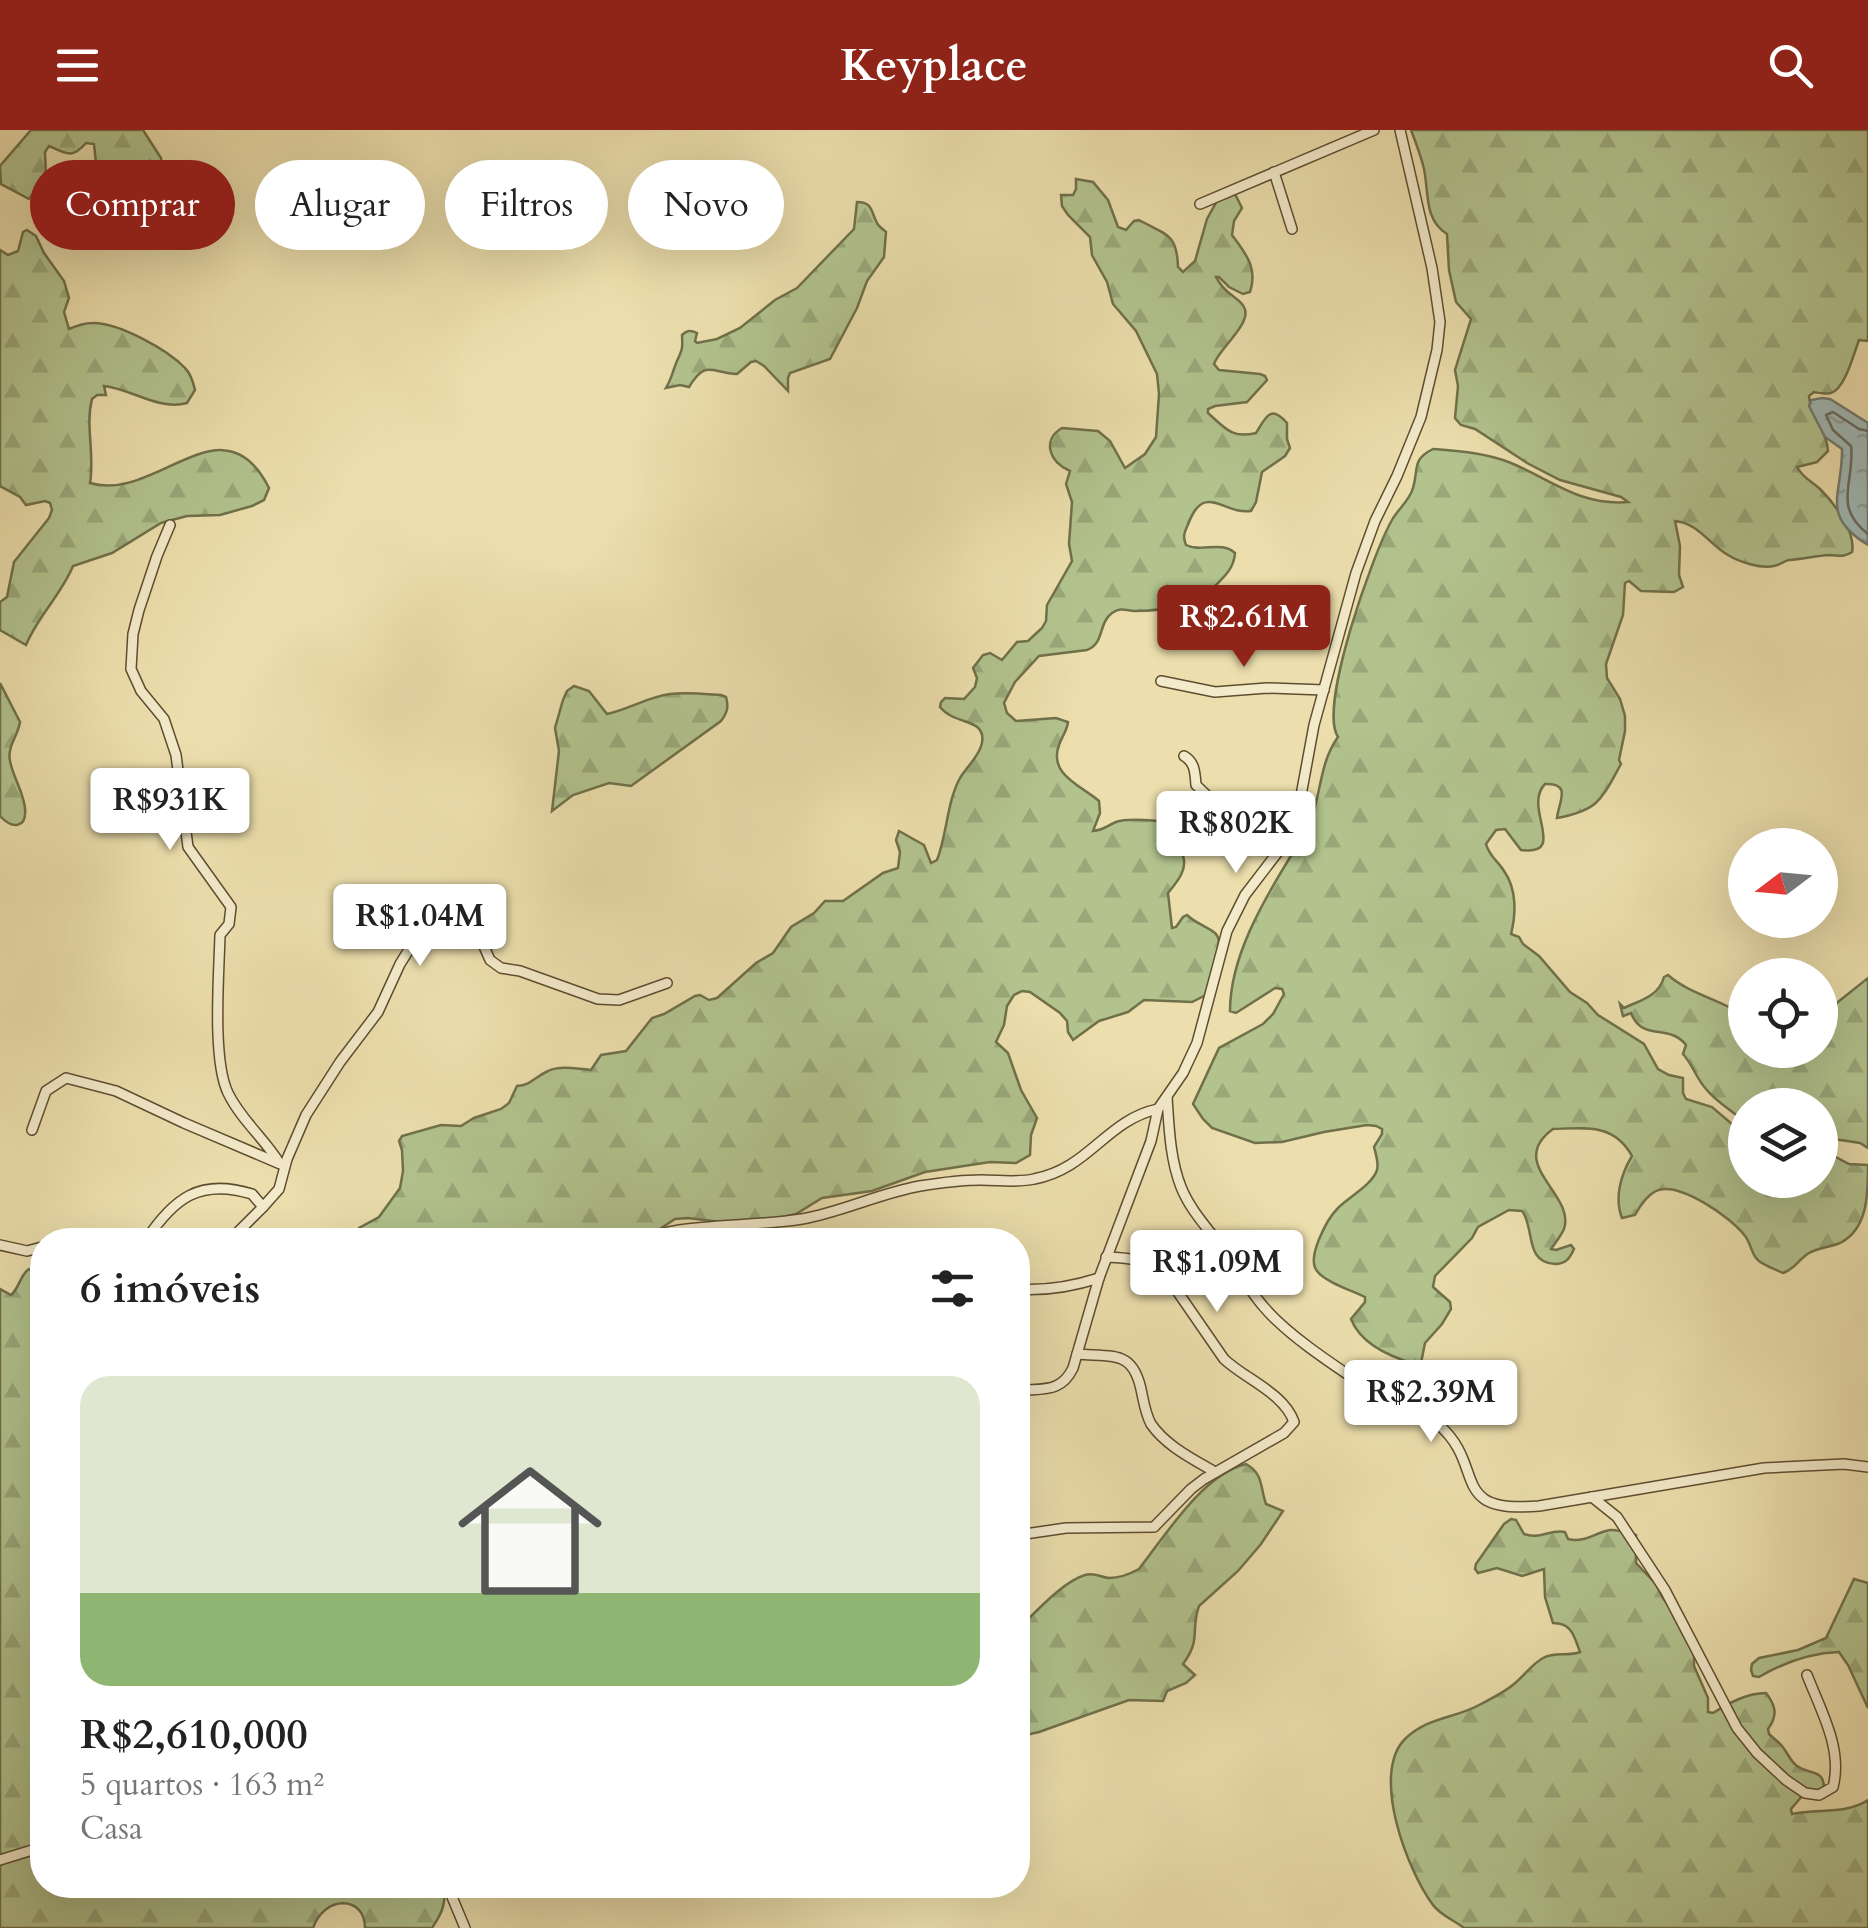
<!DOCTYPE html>
<html lang="pt">
<head>
<meta charset="utf-8">
<style>
	body { margin:0; font-family:Cardo,serif; background:#f6f6f6; color:#222; height:100vh; display:flex; flex-direction:column; font-size:38px; white-space:nowrap }
	* { box-sizing:border-box; margin:0 }
	p { font-size:32px; color:#767676 }
	.icon { flex:none; width:55px; height:55px; fill:none; stroke:currentColor; stroke-width:2; stroke-linecap:round; stroke-linejoin:round }
	.map { position:relative; flex:1; overflow:hidden }
	.details { position:absolute; left:30px; top:1098px; width:1000px; height:670px; display:flex; flex-direction:column; background:#fff; border-radius:40px; box-shadow:0 10px 40px #0002 }
	.details>* { flex:none }
	.banner { position:absolute; left:30px; top:30px; width:1000px; height:90px; display:flex; gap:20px }
	.needle { width:65px; rotate:254deg }
	.buttons { position:absolute; left:1728px; top:698px; display:grid; gap:20px }
	.buttons a { display:grid; place-items:center; width:110px; height:110px; border-radius:50%; background:#fff; box-shadow:0 10px 40px #0002; font-size:50px }
	.price { position:absolute; translate:-50% -85px; padding:0 22px; border-radius:10px; background:#fff; color:#222; font-size:32px; line-height:65px; filter:drop-shadow(0 2px 5px #0008) }
	.price::after { content:''; position:absolute; left:50%; top:60px; width:30px; height:22px; margin-left:-15px; background:inherit; clip-path:polygon(0 0,100% 0,50% 100%) }
	.price.active { background:#8f2418; color:#fff }
	ul { padding:0; list-style:none }
	li { display:grid; align-content:center; gap:20px; height:530px; padding:0 50px }
	li+li { border-top:2px solid #e0e0e0 }
	li span { display:grid; place-items:center; height:310px; border-radius:30px; color:#555 }
	li>.icon { margin-inline-start:auto }
	span .icon { width:180px; height:180px; fill:#fffc; stroke-width:1 }
	li b { font-size:42px }
	h2 { display:flex; justify-content:space-between; align-items:center; height:120px; padding:0 50px; font-size:42px }
	.chip { padding:0 35px; border-radius:45px; background:#fff; box-shadow:0 10px 40px #0002; font-size:35px; line-height:90px }
	.chip.active { background:#8f2418; color:#fff }
	header { display:flex; justify-content:space-between; align-items:center; height:130px; padding:0 50px; background:#8f2418; color:#fff; font-size:45px; font-weight:700 }
	.map>svg:first-child { display:block }
	.forest { fill:url(#forest-firs); stroke:#70704a; stroke-width:2.5 }
	.water { fill:url(#water-ripples); stroke:#727a70; stroke-width:2.5 }
	.lines { fill:none; stroke-linecap:round; stroke-linejoin:round }
	.shore { stroke:#676a5e; stroke-width:2.5 }
	.minor-casing { stroke:#5e4d30; stroke-width:12 }
	.minor { stroke:#f3eaca; stroke-width:9 }
</style>
</head>
<body>
<header><svg class="icon" aria-label="menu" viewBox="0 0 24 24"><path d="M4 6h16M4 12h16M4 18h16"/></svg>Keyplace<svg class="icon" aria-label="search" viewBox="0 0 24 24"><circle cx="10" cy="10" r="6"/><path d="M15 15l6 6"/></svg></header>
<div class="map">
<svg width="1868" height="1798" viewBox="0 0 1868 1798">
	<defs>
		<pattern id="forest-firs" width="22" height="20" patternUnits="userSpaceOnUse" patternTransform="scale(2.5)"><rect width="22" height="20" fill="#b2c38e"/><path d="M5 1l3.5 6h-7zM16 11l3.5 6h-7z" fill="#99a779"/></pattern>
		<pattern id="water-ripples" width="26" height="14" patternUnits="userSpaceOnUse" patternTransform="scale(2.5)"><rect width="26" height="14" fill="#9fb9b7"/><path d="M2 4q2-2 4 0t4 0M15 11q2-2 4 0t4 0" fill="none" stroke="#899e9c"/></pattern>
	</defs>
	<rect width="100%" height="100%" fill="#ecdfad"/>
	<filter id="stains"><feTurbulence type="fractalNoise" baseFrequency=".002" numOctaves="4"/><feColorMatrix values="0 0 0 0 .2 0 0 0 0 .09 0 0 0 0 .02 0 0 0 .5 -.17"/></filter>
	<radialGradient id="worn" r=".72"><stop offset=".6" stop-color="#630" stop-opacity="0"/><stop offset="1" stop-color="#630" stop-opacity=".3"/></radialGradient>
	<g class="forest">
		<path d="M31 0H143L161 28 164 43C148 59 129 65 109 72L106 64 109 50 96 33 94 14 86 13C72 29 67 24 49 16L45 22 46 45 29 69 1 54 0 36Z"/>
		<path d="M1411 0H1868V211L1859 210C1854 223 1845 259 1831 263 1829 264 1816 263 1814 262L1809 266C1810 287 1827 300 1828 321L1817 332 1797 337C1803 348 1811 351 1820 359 1835 374 1856 402 1852 422 1843 428 1839 425 1829 425 1816 426 1802 429 1789 430 1784 431 1780 435 1774 436 1761 439 1739 432 1728 425 1709 414 1698 393 1675 391L1680 416 1679 445 1683 457 1674 462 1641 461 1629 451 1625 453 1623 485 1606 534 1607 548 1620 569 1625 586V601L1619 630 1621 634C1601 670 1599 680 1557 688 1559 671 1572 653 1545 654 1522 677 1569 726 1521 720L1505 699 1496 700 1486 714C1489 726 1498 731 1504 741 1517 759 1516 784 1511 804L1519 807 1523 814 1539 826 1570 862 1587 873 1598 885 1644 914 1658 939 1669 945 1683 948V963L1686 969 1712 977 1745 1005V1050H1820V1023L1830 1024 1849 1034 1868 1035C1868 1064 1868 1099 1840 1113 1830 1117 1818 1118 1809 1123 1799 1129 1795 1139 1783 1143 1775 1139 1761 1135 1756 1128 1751 1121 1750 1112 1745 1106 1732 1088 1678 1050 1656 1061 1646 1066 1640 1076 1635 1085L1622 1088C1614 1068 1621 1044 1632 1026 1614 993 1585 998 1553 999 1505 1034 1576 1064 1564 1099 1561 1106 1555 1113 1551 1119L1556 1120 1571 1115 1574 1119C1570 1128 1566 1134 1555 1134 1524 1133 1535 1097 1522 1081L1509 1080 1478 1097 1472 1108 1435 1146 1433 1157 1450 1172 1451 1179 1442 1194 1425 1213 1421 1233 1418 1235C1393 1228 1361 1215 1351 1189L1365 1172V1167C1353 1161 1325 1152 1317 1141 1306 1128 1327 1089 1338 1078 1349 1067 1372 1055 1377 1040 1379 1033 1376 1025 1374 1017L1382 1004V999L1376 996 1367 995 1324 1002 1282 1012 1255 1013 1212 998 1203 989 1193 974 1219 918 1263 894 1273 884 1284 864 1282 859 1275 858 1236 883 1230 881C1230 828 1262 773 1289 729 1296 718 1304 708 1309 696 1321 667 1319 633 1338 607 1318 577 1373 423 1392 390 1398 379 1410 370 1413 358 1419 339 1411 330 1433 319 1459 321 1486 323 1511 333 1552 350 1580 376 1628 372L1621 367 1560 350 1527 333 1475 299 1461 295 1455 288 1458 256 1455 240 1471 189 1456 172 1449 140 1447 104C1424 90 1429 63 1424 39 1421 26 1416 13 1411 0Z"/>
		<path d="M1076 49 1093 52 1108 70 1118 97 1126 100 1134 91 1139 90C1166 105 1177 103 1178 137L1183 142 1195 131 1207 89 1222 62H1234L1242 78 1234 91 1232 105C1246 124 1258 138 1250 162L1243 164 1229 157 1219 147H1216C1225 165 1239 167 1244 177 1253 193 1220 217 1214 234L1219 240 1260 244 1265 246 1267 250 1247 272 1215 276 1208 279V283C1225 298 1232 309 1256 303 1266 287 1270 274 1287 293V309L1290 318 1285 326 1262 342 1256 372 1251 381C1224 385 1205 352 1189 392 1185 402 1182 405 1186 415 1202 423 1221 410 1235 423 1234 438 1225 446 1215 456 1195 476 1163 481 1134 481 1125 480 1120 477 1112 483 1098 493 1105 513 1087 520L1039 526 1015 552 1004 573 1007 583 1016 591 1056 588 1068 592C1067 601 1062 606 1059 615 1048 645 1082 656 1099 671L1100 683 1093 701C1105 700 1106 696 1116 692 1127 688 1146 690 1158 691L1163 682C1178 696 1169 697 1174 712 1176 717 1181 721 1183 726 1188 740 1176 753 1168 763L1172 798 1176 797 1183 787 1187 785C1195 793 1206 796 1215 803 1227 813 1210 851 1206 865L1192 872 1144 870 1128 882 1099 891 1073 910 1068 902 1067 891 1060 883 1030 862 1022 861 1014 865 1007 876 1004 895 996 912 1008 923 1021 960 1037 988 1031 1005 1030 1025 1016 1033 990 1032 925 1042 872 1061 822 1068 796 1084 766 1091 737 1094 688 1088 675 1089 643 1110H349L359 1098 379 1087 400 1058 403 1041 402 1020 399 1011 402 1006 441 995 461 996 474 988 501 979 509 973 517 956C531 955 535 947 548 941 560 935 578 939 591 940L601 925 626 921 652 888 664 884 695 866 700 865 709 870 717 868 756 833 773 823 791 797 814 783 825 771H843L883 743 898 738 900 722 896 710 899 701 924 715 931 733 937 730C947 705 947 671 960 648 967 636 990 616 980 600 974 590 952 592 940 577L941 572 945 568 964 569 975 557 977 548 973 538 983 525 990 523 1002 530 1017 512 1028 511 1042 498 1046 491 1047 475 1072 431 1069 414 1072 372 1066 354 1070 341C1050 333 1041 310 1062 298L1098 301 1110 311 1125 338 1145 324 1156 307 1159 264 1157 244 1136 201 1113 174 1107 152 1092 125 1090 107 1068 85 1062 76 1061 65H1073L1076 59Z"/>
		<path d="M857 72C873 72 871 82 877 93 878 96 884 100 886 102L884 127 867 151 857 178 830 229 790 243 788 248V261L764 236 756 231 751 232 737 244C711 243 706 229 689 257L680 255 666 258C671 250 672 244 675 236 681 220 683 224 682 205 687 200 691 200 697 203L695 211 697 213 717 209 740 198 775 170 797 158 854 99Z"/>
		<path d="M27 100 36 106 44 123 64 151 69 168 64 182 69 199C76 196 84 193 92 193 118 192 168 220 185 238 191 244 193 251 195 260L187 273C159 281 132 259 104 256L106 265H97L92 269C85 296 95 324 90 353 156 373 223 266 269 358L264 370 252 376 220 385 187 386 161 393 112 423 73 436C61 465 38 486 26 515L0 500V472L7 467 14 432 49 388 52 380 50 373 45 371 26 375 20 367 0 356V120L8 125 18 121 23 102Z"/>
		<path d="M0 553 20 592C18 606 7 616 10 631 13 647 23 661 25 678 27 699 12 699 0 686Z"/>
		<path d="M574 556 589 561 607 584C629 579 648 567 670 564 687 562 705 564 721 565L726 567C729 577 727 583 721 591L631 656 609 653 573 665 552 681 559 621 555 598 563 570 567 561Z"/>
		<path d="M1668 845C1691 865 1720 869 1745 886V920H1747L1749 925 1757 920H1820V891L1833 876 1868 848V1018L1860 1013 1820 1007V975H1745V992C1733 981 1716 972 1706 959 1696 948 1693 935 1683 924L1686 915C1669 893 1642 912 1631 883L1623 886 1620 874 1624 878C1641 870 1659 866 1664 847Z"/>
		<path d="M29 1139 42 1140V1755H443C447 1773 442 1783 432 1798H365C365 1765 324 1765 313 1798H0V1159L11 1165C20 1157 20 1145 29 1139Z"/>
		<path d="M1246 1334C1264 1344 1260 1358 1266 1374L1283 1381 1261 1414 1238 1441 1199 1476C1190 1501 1202 1508 1183 1534L1195 1545 1186 1553 1167 1561 1163 1571 1129 1570 1039 1602 1018 1607V1518L1020 1514 1018 1510V1499C1035 1483 1062 1452 1085 1445 1094 1442 1100 1447 1109 1448 1119 1448 1130 1444 1139 1439 1165 1406 1203 1344 1246 1334Z"/>
		<path d="M1511 1389 1516 1390 1524 1404C1539 1410 1550 1399 1565 1402L1568 1409C1585 1413 1594 1403 1610 1400 1617 1399 1628 1403 1636 1405V1433L1655 1453 1663 1468 1688 1502 1694 1519V1536L1708 1568V1582L1713 1583C1729 1573 1747 1563 1766 1563 1776 1576 1778 1585 1768 1599L1769 1604C1773 1608 1778 1611 1782 1616 1787 1622 1791 1632 1797 1636 1812 1646 1825 1638 1824 1662L1803 1665 1791 1679 1792 1684C1818 1678 1845 1685 1868 1670V1798H1464C1454 1790 1440 1785 1433 1775 1408 1742 1370 1644 1405 1609 1429 1586 1455 1589 1481 1574 1492 1568 1505 1562 1514 1554 1524 1546 1532 1534 1543 1528 1555 1521 1568 1527 1580 1522 1574 1506 1572 1493 1553 1493L1545 1467 1544 1439 1522 1446 1497 1438 1478 1443 1475 1439 1476 1434 1504 1394Z"/>
		<path d="M1854 1449 1868 1453V1578L1848 1535 1839 1522C1811 1523 1783 1533 1759 1547L1753 1546 1751 1540 1752 1534 1759 1528 1798 1520 1826 1508Z"/>
	</g>
	<path class="water" d="M1822 268 1830 269 1868 293V415C1819 385 1843 364 1842 319L1825 307 1809 276 1811 270Z"/>
	<g class="lines">
		<path class="shore" d="M1868 301 1859 299 1833 282 1826 285 1833 300 1851 316C1855 353 1832 376 1868 404"/>
		<g class="minor-casing">
			<g id="minor">
				<path d="M1274 42 1292 99"/>
				<path d="M1200 74 1374 0"/>
				<path d="M170 395 157 426 139 480 133 504 131 539 141 561 164 589 176 625 188 717 231 777 229 794 220 805C219 844 212 930 228 963 241 990 265 1009 280 1034"/>
				<path d="M1161 551 1215 562 1267 558 1324 560"/>
				<path d="M1184 626C1195 632 1195 643 1196 655L1214 672 1241 684 1285 711"/>
				<path d="M1167 967C1169 997 1170 1029 1181 1057 1190 1080 1209 1100 1224 1120 1238 1138 1248 1159 1263 1176 1288 1206 1338 1238 1371 1260 1393 1274 1419 1278 1439 1295 1487 1337 1447 1384 1539 1376L1764 1338 1844 1334 1868 1337"/>
				<path d="M32 1000 46 961 66 948 116 961 184 993 278 1033"/>
				<path d="M263 1077 279 1059 287 1029 306 985 340 932 378 882 400 834 410 818 435 802 479 793 485 798 482 812 490 830 501 838 520 841 598 869 619 870 667 853"/>
				<path d="M146 1110C174 1068 200 1048 252 1064L263 1077 230 1110"/>
				<path d="M635 1110C652 1106 669 1101 687 1099 725 1094 764 1095 802 1089 842 1082 880 1063 920 1056 939 1053 961 1050 981 1050 999 1050 1016 1053 1034 1049 1089 1039 1106 990 1158 979L1183 943 1197 913 1227 801 1245 765 1281 718 1297 687 1314 595 1356 443 1375 391 1397 346 1421 287 1437 220 1440 192 1432 138 1400 0"/>
				<path d="M0 1115 27 1121 42 1117"/>
				<path d="M1018 1159C1046 1161 1071 1157 1099 1148"/>
				<path d="M1077 1224C1115 1227 1134 1220 1142 1264 1144 1274 1146 1285 1151 1294 1166 1316 1193 1329 1215 1342"/>
				<path d="M1018 1261C1043 1258 1061 1263 1073 1238L1099 1148 1151 1011 1158 979"/>
				<path d="M1592 1367 1617 1387 1665 1460 1737 1598 1757 1623 1786 1650 1805 1663 1819 1665 1833 1657C1843 1619 1821 1581 1807 1545"/>
				<path d="M1018 1405 1066 1398 1154 1397 1191 1359 1204 1349 1284 1303 1294 1292C1284 1263 1245 1249 1224 1229L1166 1145C1149 1129 1129 1128 1106 1127"/>
				<path d="M0 1730 42 1717"/>
				<path d="M447 1755 465 1798"/>
			</g>
		</g>
		<use href="#minor" class="minor"/>
	</g>
	<rect width="100%" height="100%" filter="url(#stains)"/>
	<rect width="100%" height="100%" fill="url(#worn)"/>
</svg>
<div class="buttons">
<a><svg class="needle" viewBox="-14 -14 28 28"><path d="M0-13l5 13h-10z" fill="#e53935"/><path d="M0 13l5-13h-10z" fill="#767676"/></svg></a>
<a><svg class="icon" aria-label="locate" viewBox="0 0 24 24"><circle cx="12" cy="12" r="6"/><path d="M12 2v4M12 18v4M2 12h4M18 12h4"/></svg></a>
<a><svg class="icon" aria-label="layers" viewBox="0 0 24 24"><path d="M12 4l9 5-9 5-9-5zM3 14l9 5 9-5"/></svg></a>
</div>
<b class="price active" style="left:1244px;top:540px">R$2.61M</b>
<b class="price" style="left:170px;top:723px">R$931K</b>
<b class="price" style="left:1236px;top:746px">R$802K</b>
<b class="price" style="left:420px;top:839px">R$1.04M</b>
<b class="price" style="left:1217px;top:1185px">R$1.09M</b>
<b class="price" style="left:1431px;top:1315px">R$2.39M</b>
<div class="banner">
<a class="chip active">Comprar</a>
<a class="chip">Alugar</a>
<a class="chip">Filtros</a>
<a class="chip">Novo</a>
</div>
<section class="details">
<h2>6 imóveis<svg class="icon" aria-label="filters" viewBox="0 0 24 24"><path d="M4 7h16M4 17h16"/><circle cx="9" cy="7" r="2"/><circle cx="15" cy="17" r="2"/></svg></h2>
<ul>
<li><span style="background:linear-gradient(#dfe7d0 70%,#8fb573 0)"><svg class="icon" aria-label="home" viewBox="0 0 24 24"><path d="M3 11l9-7 9 7M6 9v11h12V9"/></svg></span><div><b>R$2,610,000</b><p>5 quartos · 163 m²</p><p>Casa</p></div></li>
</ul>
</section>
</div>
</body>
</html>
